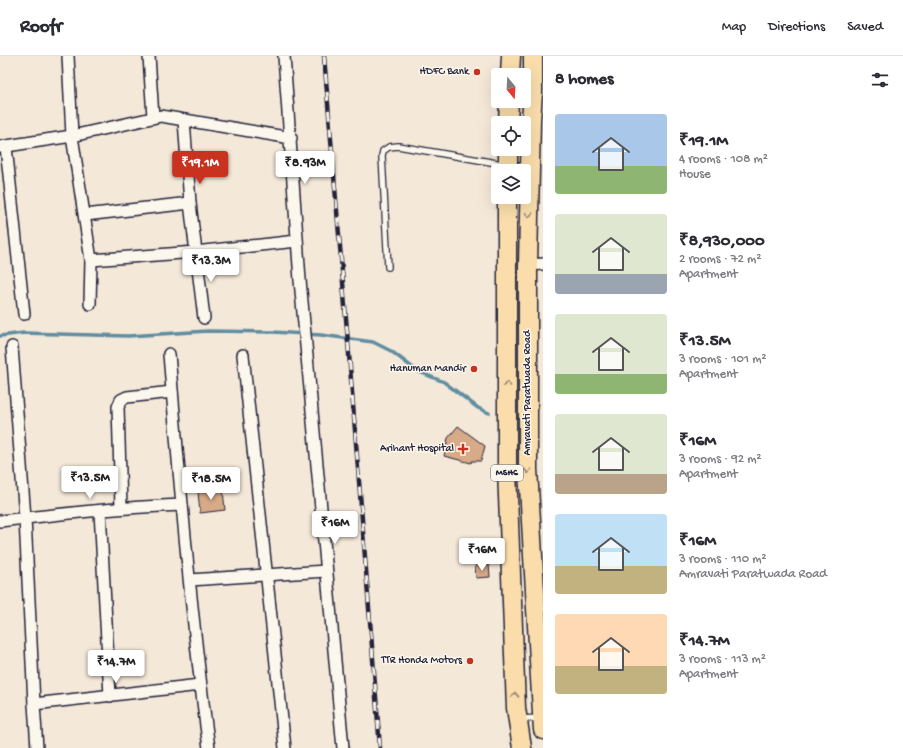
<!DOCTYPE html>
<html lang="en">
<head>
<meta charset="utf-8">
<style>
	body { margin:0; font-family:"Gochi Hand",sans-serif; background:#f2f2f3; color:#2b2b33; height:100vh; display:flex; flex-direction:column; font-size:15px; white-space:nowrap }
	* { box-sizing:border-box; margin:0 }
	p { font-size:13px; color:#7c7c81 }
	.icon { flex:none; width:22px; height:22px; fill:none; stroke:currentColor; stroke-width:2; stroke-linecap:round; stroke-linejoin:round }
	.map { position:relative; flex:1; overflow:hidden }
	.side { display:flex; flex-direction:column; background:#fff; width:360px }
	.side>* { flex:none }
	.needle { width:26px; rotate:162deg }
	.controls { position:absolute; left:491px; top:12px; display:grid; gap:8px }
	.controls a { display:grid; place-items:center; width:40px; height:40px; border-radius:4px; background:#fff; box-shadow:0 4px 16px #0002; font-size:20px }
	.price { position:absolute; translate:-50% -34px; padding:0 9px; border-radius:4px; background:#fff; color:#222; font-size:13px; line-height:26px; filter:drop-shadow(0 1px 2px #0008) }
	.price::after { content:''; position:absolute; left:50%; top:24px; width:12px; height:9px; margin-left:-6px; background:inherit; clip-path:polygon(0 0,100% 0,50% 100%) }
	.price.active { background:#c8321e; color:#fff }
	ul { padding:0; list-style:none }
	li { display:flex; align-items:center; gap:12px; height:100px; padding:0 12px }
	li span { display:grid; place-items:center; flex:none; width:112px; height:80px; border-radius:4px; color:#555 }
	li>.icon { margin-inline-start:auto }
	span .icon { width:48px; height:48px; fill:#fffc; stroke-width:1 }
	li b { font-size:17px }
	h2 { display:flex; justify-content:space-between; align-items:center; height:48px; padding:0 12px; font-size:17px }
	header { display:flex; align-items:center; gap:24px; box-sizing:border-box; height:56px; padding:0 20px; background:#fff; border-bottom:1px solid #e1e1e2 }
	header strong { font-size:19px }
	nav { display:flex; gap:22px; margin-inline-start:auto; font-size:14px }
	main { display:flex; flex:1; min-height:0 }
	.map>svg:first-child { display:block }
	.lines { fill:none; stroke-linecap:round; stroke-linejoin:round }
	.stream { stroke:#5f8da1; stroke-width:3.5 }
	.building { fill:#d7aa88; stroke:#22223b }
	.service-casing { stroke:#22223b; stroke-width:8 }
	.minor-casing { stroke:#22223b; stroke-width:14 }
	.primary-casing { stroke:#22223b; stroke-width:21 }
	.service { stroke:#fbf7ec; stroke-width:5.5 }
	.minor { stroke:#fbf7ec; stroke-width:11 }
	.primary { stroke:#faddab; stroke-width:18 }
	.rail-casing { stroke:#22223b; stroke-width:4.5 }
	.rail { stroke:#fbf7ec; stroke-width:3; stroke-dasharray:9; stroke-linecap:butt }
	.oneway { stroke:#8e8073 }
	.poi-dot { fill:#c8321e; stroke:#fbf7ec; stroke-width:1.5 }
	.labels { text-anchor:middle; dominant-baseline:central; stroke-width:3; stroke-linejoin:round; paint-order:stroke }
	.shield { fill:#fbf7ec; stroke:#636270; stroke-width:1 }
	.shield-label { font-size:10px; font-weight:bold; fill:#22223b }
	.poi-label { font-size:11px; fill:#22223b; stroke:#fbf7ec; text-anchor:end }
	.street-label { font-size:11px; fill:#22223b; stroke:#fbf7ec }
</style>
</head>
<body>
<header>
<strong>Roofr</strong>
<nav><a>Map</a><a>Directions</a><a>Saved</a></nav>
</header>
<main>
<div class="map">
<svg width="543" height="692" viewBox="0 0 543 692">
	<rect width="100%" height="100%" fill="#f4e8d8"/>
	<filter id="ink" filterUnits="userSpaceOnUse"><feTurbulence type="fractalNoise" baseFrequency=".025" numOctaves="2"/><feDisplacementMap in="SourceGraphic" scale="8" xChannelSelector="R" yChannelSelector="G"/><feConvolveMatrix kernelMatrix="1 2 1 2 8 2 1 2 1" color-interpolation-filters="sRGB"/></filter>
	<g filter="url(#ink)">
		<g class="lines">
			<path class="stream" d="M0 280 24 277 128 280 208 275 273 276 321 279 373 286 391 295 417 315 444 326 478 352 489 357"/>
		</g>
		<g class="building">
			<path d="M458 370 485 390 481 405H472L471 407 444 400 448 382Z"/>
			<path d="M223 434 225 454 200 457 198 436Z"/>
			<path d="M489 509 490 521 476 522 475 510Z"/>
		</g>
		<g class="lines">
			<g class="service-casing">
				<g id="service">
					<path d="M388 211 382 100 383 95 389 91 398 90 508 109 528 111"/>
					<path d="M520 663 541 662"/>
				</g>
			</g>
			<g class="minor-casing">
				<g id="minor">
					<path d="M68 0 72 80 91 204 90 248"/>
					<path d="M149 0 153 61"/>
					<path d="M284 0 300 224 343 692"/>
					<path d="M184 64 190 147 204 262"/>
					<path d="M0 91 72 80 161 60 291 82"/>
					<path d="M6 91 24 258"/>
					<path d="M85 159 190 147"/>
					<path d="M91 204 195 196 297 185"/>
					<path d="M528 209 543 208"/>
					<path d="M12 291 25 462 34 648 37 692"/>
					<path d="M169 298C180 429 191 561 209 692"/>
					<path d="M243 299 285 692"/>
					<path d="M121 451 118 351 121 344 127 341 172 336"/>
					<path d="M100 455 110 640"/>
					<path d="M0 465C60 458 121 451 182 449"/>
					<path d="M190 524 326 515"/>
					<path d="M34 648 200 629"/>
				</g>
			</g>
			<g class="primary-casing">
				<g id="primary">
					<path d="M533 0V37L531 64 528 209V413L543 674"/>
					<path d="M510 19 511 0"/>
					<path d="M508 67 509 45"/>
					<path d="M508 115V93"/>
					<path d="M507 141V413L516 652 522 692"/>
				</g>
			</g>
			<use href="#service" class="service"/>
			<use href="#minor" class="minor"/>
			<use href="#primary" class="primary"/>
			<g class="rail-casing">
				<path id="rail" d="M324 0 349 298 380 692"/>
			</g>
			<use href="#rail" class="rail"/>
		</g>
		<defs><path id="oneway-chevron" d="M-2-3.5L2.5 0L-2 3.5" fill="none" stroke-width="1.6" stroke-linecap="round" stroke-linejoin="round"/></defs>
		<g class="oneway">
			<use href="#oneway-chevron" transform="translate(529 159) rotate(92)"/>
			<use href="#oneway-chevron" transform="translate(507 328) rotate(-90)"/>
			<use href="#oneway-chevron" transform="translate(528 415) rotate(88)"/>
			<use href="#oneway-chevron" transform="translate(515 639) rotate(-92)"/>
		</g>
	</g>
	<g class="poi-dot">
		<circle cx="477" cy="16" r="4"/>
		<circle cx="474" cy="313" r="4"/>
		<path d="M461 387h4v4h4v4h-4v4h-4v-4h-4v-4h4z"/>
		<circle cx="470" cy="605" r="4"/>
	</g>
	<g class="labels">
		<rect class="shield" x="491" y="409" width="32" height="16" rx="3"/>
		<g class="shield-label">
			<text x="507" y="417">MSH6</text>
		</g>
		<g class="poi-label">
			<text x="469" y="16">HDFC Bank</text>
			<text x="466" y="313">Hanuman Mandir</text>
			<text x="454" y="393">Arihant Hospital</text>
			<text x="462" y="605">TTR Honda Motors</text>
		</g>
		<g class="street-label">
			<text transform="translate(528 337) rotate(-90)">Amravati Paratwada Road</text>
		</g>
	</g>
</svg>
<div class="controls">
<a><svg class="needle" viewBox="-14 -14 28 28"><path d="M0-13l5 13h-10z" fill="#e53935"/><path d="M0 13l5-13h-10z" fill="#7c7c81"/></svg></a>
<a><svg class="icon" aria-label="locate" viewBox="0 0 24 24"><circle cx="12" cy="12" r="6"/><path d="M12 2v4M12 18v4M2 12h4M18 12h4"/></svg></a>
<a><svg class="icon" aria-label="layers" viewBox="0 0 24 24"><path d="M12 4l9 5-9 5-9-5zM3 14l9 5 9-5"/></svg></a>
</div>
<b class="price active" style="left:200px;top:129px">₹19.1M</b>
<b class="price" style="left:305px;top:129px">₹8.93M</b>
<b class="price" style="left:211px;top:227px">₹13.3M</b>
<b class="price" style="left:90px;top:444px">₹13.5M</b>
<b class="price" style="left:211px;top:445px">₹18.5M</b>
<b class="price" style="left:335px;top:489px">₹16M</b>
<b class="price" style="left:482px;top:516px">₹16M</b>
<b class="price" style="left:116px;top:628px">₹14.7M</b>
</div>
<section class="side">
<h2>8 homes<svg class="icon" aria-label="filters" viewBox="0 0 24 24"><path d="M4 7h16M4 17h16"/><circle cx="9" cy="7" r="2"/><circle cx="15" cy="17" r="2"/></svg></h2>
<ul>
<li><span style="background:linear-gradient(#a9c7e8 65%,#8fb573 0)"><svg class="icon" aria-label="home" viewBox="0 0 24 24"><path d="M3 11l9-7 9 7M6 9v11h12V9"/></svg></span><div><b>₹19.1M</b><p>4 rooms · 108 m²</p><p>House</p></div></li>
<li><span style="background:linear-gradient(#dfe7d0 75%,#9aa5b1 0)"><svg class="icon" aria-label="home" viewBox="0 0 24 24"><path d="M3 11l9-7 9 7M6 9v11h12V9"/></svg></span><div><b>₹8,930,000</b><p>2 rooms · 72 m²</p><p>Apartment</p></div></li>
<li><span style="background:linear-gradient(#dfe7d0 75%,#8fb573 0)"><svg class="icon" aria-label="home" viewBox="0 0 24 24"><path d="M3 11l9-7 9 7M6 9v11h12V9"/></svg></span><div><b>₹13.5M</b><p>3 rooms · 101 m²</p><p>Apartment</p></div></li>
<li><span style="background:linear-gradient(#dfe7d0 75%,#b9a48a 0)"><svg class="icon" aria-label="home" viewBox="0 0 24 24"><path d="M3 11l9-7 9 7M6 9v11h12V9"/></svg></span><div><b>₹16M</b><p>3 rooms · 92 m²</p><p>Apartment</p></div></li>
<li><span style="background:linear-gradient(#bfe0f5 65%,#c2b280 0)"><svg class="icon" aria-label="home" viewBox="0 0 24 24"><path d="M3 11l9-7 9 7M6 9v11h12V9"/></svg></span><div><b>₹16M</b><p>3 rooms · 110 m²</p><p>Amravati Paratwada Road</p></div></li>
<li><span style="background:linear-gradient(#ffd9b3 65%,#c2b280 0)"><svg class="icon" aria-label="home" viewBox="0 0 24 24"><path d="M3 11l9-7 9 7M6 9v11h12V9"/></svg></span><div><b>₹14.7M</b><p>3 rooms · 113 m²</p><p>Apartment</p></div></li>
</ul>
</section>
</main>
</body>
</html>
